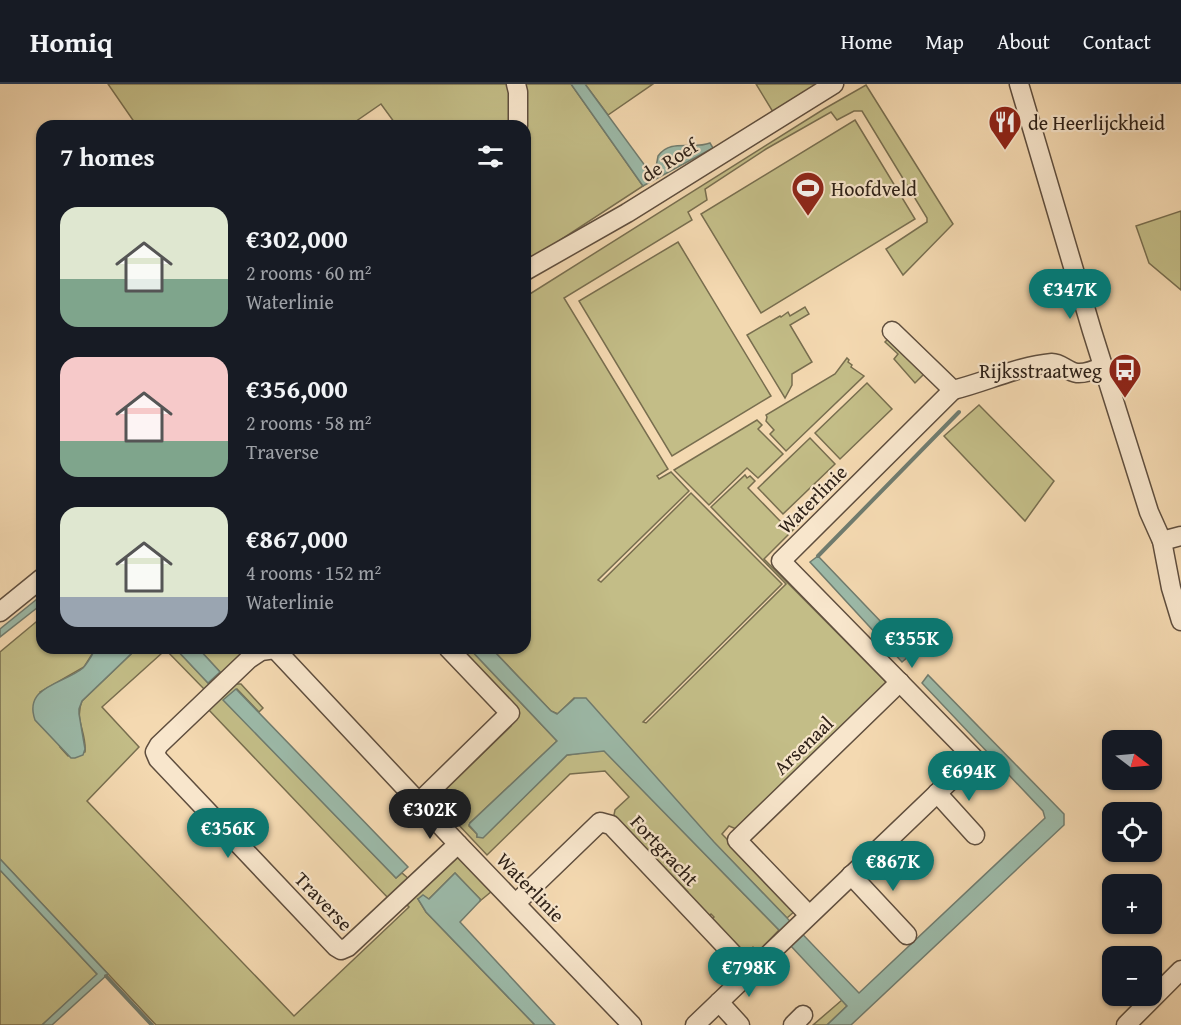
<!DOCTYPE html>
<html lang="en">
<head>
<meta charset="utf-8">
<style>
	body { margin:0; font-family:"Gentium Book Plus",serif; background:#242831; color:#f1f3f6; height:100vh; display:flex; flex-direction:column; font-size:22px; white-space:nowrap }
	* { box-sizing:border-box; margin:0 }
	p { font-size:20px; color:#9ea1a6 }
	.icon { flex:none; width:33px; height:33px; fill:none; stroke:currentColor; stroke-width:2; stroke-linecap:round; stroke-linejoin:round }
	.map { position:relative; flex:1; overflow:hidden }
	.drawer { position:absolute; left:36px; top:36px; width:495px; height:534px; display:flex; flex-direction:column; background:#171b24; border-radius:18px; box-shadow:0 2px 4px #0004 }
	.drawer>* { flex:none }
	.needle { width:39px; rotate:106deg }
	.fabs { position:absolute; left:1102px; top:646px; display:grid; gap:12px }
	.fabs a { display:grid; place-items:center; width:60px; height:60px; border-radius:12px; background:#171b24; box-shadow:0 2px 4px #0004; font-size:30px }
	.price { position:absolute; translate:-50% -51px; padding:0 14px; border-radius:21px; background:#0f766e; color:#fff; font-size:20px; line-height:39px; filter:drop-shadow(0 2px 3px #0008) }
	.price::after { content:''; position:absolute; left:50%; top:36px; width:18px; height:14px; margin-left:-9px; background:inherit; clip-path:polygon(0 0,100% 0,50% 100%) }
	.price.active { background:#222; color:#fff }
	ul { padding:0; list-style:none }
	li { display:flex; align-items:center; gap:18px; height:150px; padding:0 24px }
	li span { display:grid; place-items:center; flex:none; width:168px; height:120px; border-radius:18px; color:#555 }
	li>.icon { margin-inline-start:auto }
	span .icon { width:72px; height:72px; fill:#fffc; stroke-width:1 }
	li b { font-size:26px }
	h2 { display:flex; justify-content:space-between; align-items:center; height:72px; padding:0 24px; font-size:26px }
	header { display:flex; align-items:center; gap:36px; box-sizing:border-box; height:84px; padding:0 30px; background:#171b24; border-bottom:2px solid #363941 }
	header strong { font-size:28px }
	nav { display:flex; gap:33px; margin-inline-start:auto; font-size:21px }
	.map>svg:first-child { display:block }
	.green { fill:#c3bd87; stroke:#786e4f; stroke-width:1.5 }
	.water { fill:#9cbaa9; stroke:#707c6f; stroke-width:1.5 }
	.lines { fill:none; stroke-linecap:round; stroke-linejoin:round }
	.stream { stroke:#707c6f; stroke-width:4 }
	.minor-casing { stroke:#5f4e3e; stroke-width:21 }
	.minor { stroke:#f8e6cc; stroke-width:18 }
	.labels { text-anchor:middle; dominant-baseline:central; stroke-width:4.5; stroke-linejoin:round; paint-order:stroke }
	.poi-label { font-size:20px; fill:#2d2017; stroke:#f8e6cc; text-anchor:start }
	.street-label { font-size:20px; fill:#2d2017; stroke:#f8e6cc }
</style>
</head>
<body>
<header>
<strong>Homiq</strong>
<nav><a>Home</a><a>Map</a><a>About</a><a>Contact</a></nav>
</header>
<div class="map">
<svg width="1181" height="941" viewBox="0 0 1181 941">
	<rect width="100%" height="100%" fill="#f4d9b1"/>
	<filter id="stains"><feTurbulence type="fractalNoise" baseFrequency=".00333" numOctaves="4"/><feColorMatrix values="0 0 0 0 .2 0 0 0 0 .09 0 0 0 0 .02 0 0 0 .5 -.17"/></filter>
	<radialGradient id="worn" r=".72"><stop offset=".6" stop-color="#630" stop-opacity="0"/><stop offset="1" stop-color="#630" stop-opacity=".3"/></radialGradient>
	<g class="green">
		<path d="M108 0H510L513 42H397L381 20 349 42H137Z"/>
		<path d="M523 0H571L643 102 525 179V45Z"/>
		<path d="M585 0H653L608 31Z"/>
		<path d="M756 0H819L773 28Z"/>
		<path d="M866 1 953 140 903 191 886 165 927 138V134L862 27H854L837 36 831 28 766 65 705 105 707 116 688 128 692 136 564 214 668 385 657 392 659 395 671 388 689 407 598 496 601 498 691 409 782 500 643 638 646 639 786 500 711 423 745 391 747 394 750 392 755 397 748 404 782 439 791 431 799 440 764 475 887 599 745 735V738L736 745 729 742 722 750 796 826 787 834 574 614 558 630 551 627 491 564H525V213L824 25Z"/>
		<path d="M855 36 915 135 761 229 701 130Z"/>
		<path d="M1181 127V206L1149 179 1136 142Z"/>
		<path d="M678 158 771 312 672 372 579 217Z"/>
		<path d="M805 223 809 230 790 241 812 278 792 290V301L785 314 747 251 780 232 781 233 788 228 790 232Z"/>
		<path d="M889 254 924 290 915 299 894 275 898 270 885 258Z"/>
		<path d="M847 274 849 276 848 278 852 281 851 283 864 292 786 367 770 350 774 346 766 337 767 333 766 331 835 290Z"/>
		<path d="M867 299 892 325 840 375 815 349Z"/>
		<path d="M979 321 1054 397 1025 437 944 352Z"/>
		<path d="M757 336 762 341 758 345 783 370 758 394 747 384 709 421 674 386Z"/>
		<path d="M810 354 835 380 783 430 758 404Z"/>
		<path d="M42 533V564H96L84 583 40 608 60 663 68 672 85 668C87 649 74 636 82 617L132 569 134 564H157L162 569 102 623 139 663 87 717 294 932 409 823 404 818 457 771 492 807 480 817V815L455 789 429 815H418L426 828 535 941H156L0 775V568Z"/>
		<path d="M164 564H175L208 599 220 588 198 564H254L205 606Z"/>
		<path d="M456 564H469L557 657 470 739 469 742 477 750V753H483L567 671 604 666 779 846 756 870 754 868 756 866 753 863 743 872 710 837 714 833 711 830 707 834 687 813 688 808 623 741 613 736 615 726 629 713 605 687 570 690 487 771 439 720 441 710 511 642 512 636Z"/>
		<path d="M234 600H241L263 624 259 628 237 605 224 616 396 794 402 789 410 796 389 815 208 625Z"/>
		<path d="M0 786 97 890V891L42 941H0Z"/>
		<path d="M842 916 847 922 827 941H813Z"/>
	</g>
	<g class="water">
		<path d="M571 0H585L654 94 658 72C671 54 692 66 710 59L713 64 643 102Z"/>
		<path d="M818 472 906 564 910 571 902 578 810 478Z"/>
		<path d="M42 511V520L0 553V545Z"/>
		<path d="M96 564 134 565 132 569 82 617 79 625V630L85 665 83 671 75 674H71L35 636C23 602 64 600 83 584 88 579 92 571 96 564Z"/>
		<path d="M175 564H198L220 588 208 599Z"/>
		<path d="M469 564H491L551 627 557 630 575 614H586L714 758 859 909 1045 734 1043 727 922 599 928 591 1064 730V741L851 941H827L847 922 790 861 779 846 604 667 567 671 483 754 477 753V750L469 741 470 739 557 657Z"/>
		<path d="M236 605 408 783 396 794 223 616Z"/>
		<path d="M0 775 108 890 52 941H42L97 890 0 786Z"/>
		<path d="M455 789 480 815V817L460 838 555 941H535L426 828 418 815 423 811 429 815Z"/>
	</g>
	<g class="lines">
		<g class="stream">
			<path d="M818 472 959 328"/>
			<path d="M106 892 152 941"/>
		</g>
		<g class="minor-casing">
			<g id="minor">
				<path d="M516 0 518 8V42"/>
				<path d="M1019 0 1092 247 1149 428 1162 457 1171 504 1181 537"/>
				<path d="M525 187 627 129 834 0"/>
				<path d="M892 247 953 306C986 298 1018 282 1052 279 1061 279 1068 288 1077 289 1086 290 1097 285 1104 282"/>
				<path d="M1162 457 1181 452"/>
				<path d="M0 528 42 494"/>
				<path d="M276 564 275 565 458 760 632 941"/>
				<path d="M275 565 261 567 249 575 159 661 155 668 158 675 336 863 341 866 348 863 458 760"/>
				<path d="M937 709 975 751"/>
				<path d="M419 718 510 629 448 564"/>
				<path d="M851 791 907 851"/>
				<path d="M516 819 600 738 611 741 750 888"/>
				<path d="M809 831 737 756 900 598"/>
				<path d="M719 918 740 941"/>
				<path d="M695 941 974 674 781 477 953 306"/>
				<path d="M793 941 803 931"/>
				<path d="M1126 941 1181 886"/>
			</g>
		</g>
		<use href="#minor" class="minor"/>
	</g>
	<defs>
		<g id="restaurant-pin" transform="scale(1.725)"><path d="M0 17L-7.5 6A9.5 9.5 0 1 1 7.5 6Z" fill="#8f2418" stroke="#f8e6cc"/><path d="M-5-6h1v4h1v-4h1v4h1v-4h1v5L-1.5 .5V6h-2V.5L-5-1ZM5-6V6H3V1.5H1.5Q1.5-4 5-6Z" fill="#fff"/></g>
		<g id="stadium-pin" transform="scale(1.725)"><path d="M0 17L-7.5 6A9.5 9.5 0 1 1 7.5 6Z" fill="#8f2418" stroke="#f8e6cc"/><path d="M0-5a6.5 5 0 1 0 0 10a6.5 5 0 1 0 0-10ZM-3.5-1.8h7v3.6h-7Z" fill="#fff"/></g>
		<g id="bus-pin" transform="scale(1.725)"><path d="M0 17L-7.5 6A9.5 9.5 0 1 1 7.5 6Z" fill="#8f2418" stroke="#f8e6cc"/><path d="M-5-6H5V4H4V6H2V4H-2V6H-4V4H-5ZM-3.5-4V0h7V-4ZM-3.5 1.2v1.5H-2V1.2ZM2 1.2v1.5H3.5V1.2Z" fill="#fff"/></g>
	</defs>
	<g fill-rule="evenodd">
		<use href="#restaurant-pin" x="1005" y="38"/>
		<use href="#stadium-pin" x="808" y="104"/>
		<use href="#bus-pin" x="1125" y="286"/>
	</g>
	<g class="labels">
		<g class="poi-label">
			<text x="1028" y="38">de Heerlijckheid</text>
			<text x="831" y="104">Hoofdveld</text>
			<text x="1102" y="286" text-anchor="end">Rijksstraatweg</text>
		</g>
		<g class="street-label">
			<text transform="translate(669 76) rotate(-32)">de Roef</text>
			<text transform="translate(812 415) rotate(-45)">Waterlinie</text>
			<text transform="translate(803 661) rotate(-44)">Arsenaal</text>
			<text transform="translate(665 766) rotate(47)">Fortgracht</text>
			<text transform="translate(531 803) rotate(46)">Waterlinie</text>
			<text transform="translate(324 817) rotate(46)">Traverse</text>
		</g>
	</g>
	<rect width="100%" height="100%" filter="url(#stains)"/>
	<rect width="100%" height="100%" fill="url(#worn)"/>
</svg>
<div class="fabs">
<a><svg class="needle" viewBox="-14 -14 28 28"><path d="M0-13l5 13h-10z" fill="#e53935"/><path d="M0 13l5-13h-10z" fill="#9ea1a6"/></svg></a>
<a><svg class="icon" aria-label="locate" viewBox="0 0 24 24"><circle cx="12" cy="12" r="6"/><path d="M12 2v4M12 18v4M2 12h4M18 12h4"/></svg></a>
<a>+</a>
<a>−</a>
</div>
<b class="price" style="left:1070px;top:236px">€347K</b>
<b class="price" style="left:912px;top:585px">€355K</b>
<b class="price" style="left:969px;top:718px">€694K</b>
<b class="price active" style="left:430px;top:756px">€302K</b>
<b class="price" style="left:228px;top:775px">€356K</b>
<b class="price" style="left:893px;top:808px">€867K</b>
<b class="price" style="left:749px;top:914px">€798K</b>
<section class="drawer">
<h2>7 homes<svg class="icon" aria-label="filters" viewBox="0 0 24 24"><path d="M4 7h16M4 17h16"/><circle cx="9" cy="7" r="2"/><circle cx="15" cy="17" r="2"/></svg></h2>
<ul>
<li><span style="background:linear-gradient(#dfe7d0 60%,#7fa58c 0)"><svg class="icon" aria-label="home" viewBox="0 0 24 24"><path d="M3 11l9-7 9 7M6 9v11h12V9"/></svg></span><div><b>€302,000</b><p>2 rooms · 60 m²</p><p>Waterlinie</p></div></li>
<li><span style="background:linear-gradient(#f6c9c9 70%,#7fa58c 0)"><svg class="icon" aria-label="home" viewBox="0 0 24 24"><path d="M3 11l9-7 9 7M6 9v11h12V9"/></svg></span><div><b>€356,000</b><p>2 rooms · 58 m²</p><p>Traverse</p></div></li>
<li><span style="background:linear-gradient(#dfe7d0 75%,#9aa5b1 0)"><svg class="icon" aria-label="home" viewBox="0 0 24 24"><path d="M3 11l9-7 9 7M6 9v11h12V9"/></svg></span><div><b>€867,000</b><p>4 rooms · 152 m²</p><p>Waterlinie</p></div></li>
</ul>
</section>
</div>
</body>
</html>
